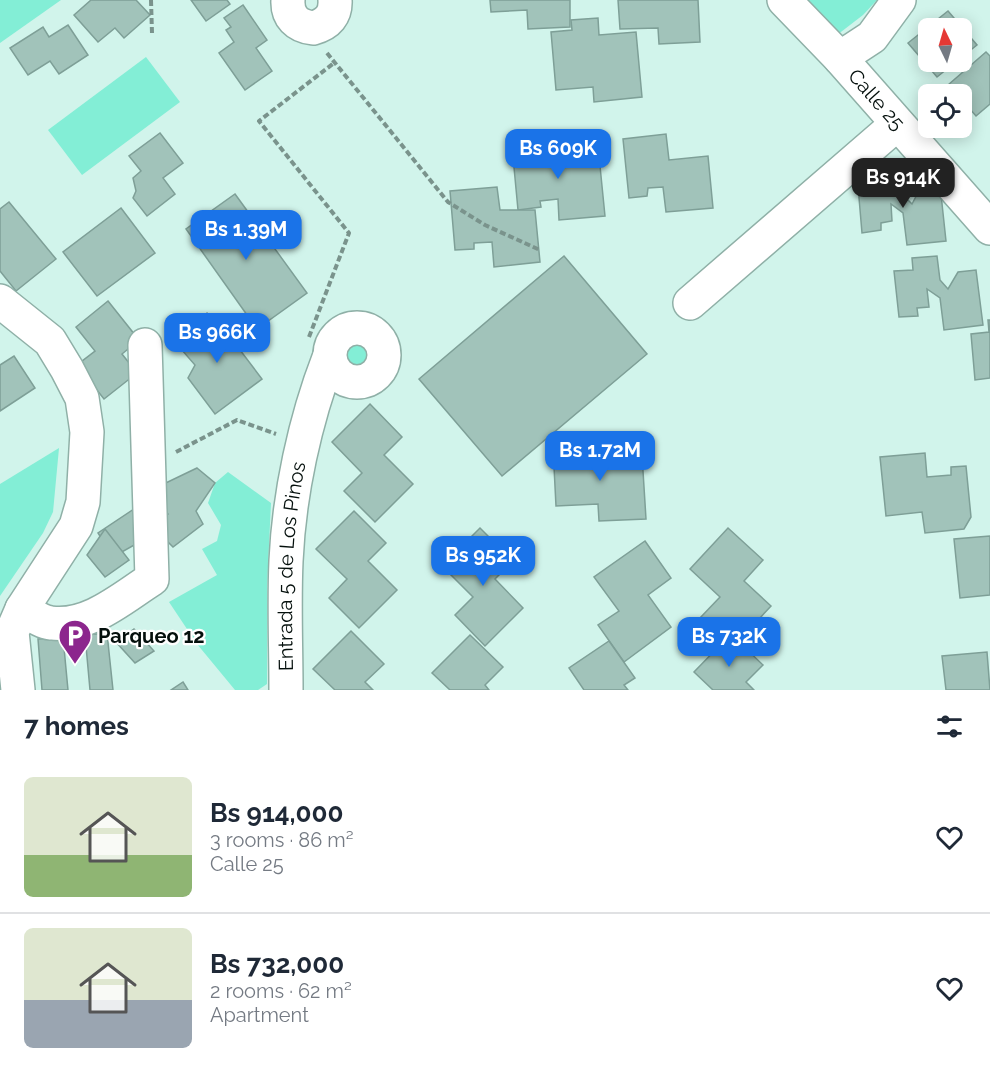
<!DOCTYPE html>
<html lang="en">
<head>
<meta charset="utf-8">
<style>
	body { margin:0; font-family:Raleway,sans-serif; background:#f2f2f3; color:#1f2937; height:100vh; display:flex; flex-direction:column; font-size:22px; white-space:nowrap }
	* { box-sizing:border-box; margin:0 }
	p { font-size:20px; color:#747a83 }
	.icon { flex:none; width:33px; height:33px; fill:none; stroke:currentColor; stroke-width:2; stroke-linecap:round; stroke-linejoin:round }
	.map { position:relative; height:690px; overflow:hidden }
	.details { display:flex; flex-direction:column; background:#fff; flex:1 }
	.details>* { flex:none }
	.needle { width:39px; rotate:355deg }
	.buttons { position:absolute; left:918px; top:18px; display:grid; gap:12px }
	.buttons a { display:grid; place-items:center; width:54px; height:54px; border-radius:9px; background:#fff; box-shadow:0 3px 15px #0003; font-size:30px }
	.price { position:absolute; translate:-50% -51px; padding:0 14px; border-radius:12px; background:#1a73e8; color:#fff; font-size:20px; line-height:39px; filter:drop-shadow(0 2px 3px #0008) }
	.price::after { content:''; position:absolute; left:50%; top:36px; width:18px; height:14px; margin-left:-9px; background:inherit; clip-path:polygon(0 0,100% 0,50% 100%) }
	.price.on { background:#222; color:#fff }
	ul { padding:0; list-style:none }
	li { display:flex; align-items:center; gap:18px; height:150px; padding:0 24px }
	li+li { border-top:2px solid #e0e1e3 }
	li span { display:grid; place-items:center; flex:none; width:168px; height:120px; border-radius:9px; color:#555 }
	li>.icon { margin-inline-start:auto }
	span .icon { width:72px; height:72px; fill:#fffc; stroke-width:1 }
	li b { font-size:26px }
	h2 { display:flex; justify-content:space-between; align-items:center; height:72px; padding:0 24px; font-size:26px }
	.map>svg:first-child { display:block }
	.green { fill:#83eed6 }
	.building { fill:#a1c3ba; stroke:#7e9f97; stroke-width:1.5 }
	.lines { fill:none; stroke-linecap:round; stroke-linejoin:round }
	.minor-casing { stroke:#8fb0a7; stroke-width:36 }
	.path { stroke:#7a938c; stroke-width:4; stroke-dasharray:6 3; stroke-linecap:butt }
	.minor { stroke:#fff; stroke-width:33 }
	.labels { text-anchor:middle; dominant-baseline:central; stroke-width:4.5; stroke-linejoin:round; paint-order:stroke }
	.street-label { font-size:20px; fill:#040f0c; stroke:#fff }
	.poi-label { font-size:20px; font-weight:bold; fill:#040f0c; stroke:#fff; text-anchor:start }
</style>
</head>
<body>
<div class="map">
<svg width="990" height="690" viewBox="0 0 990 690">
	<rect width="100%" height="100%" fill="#d1f4eb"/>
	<g class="green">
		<path d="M0 0H61L0 43Z"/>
		<path d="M807 0H877L863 15 837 35Z"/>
		<path d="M146 57 180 102 82 175 48 130Z"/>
		<circle cx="356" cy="354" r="16"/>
		<path d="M59 448 53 512 43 533 0 596V484Z"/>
		<path d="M228 472 271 503 267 587V684L258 690H235L197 644 169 602 217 575 202 549 217 541 221 525 208 503 215 483Z"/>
	</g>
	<g class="building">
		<path d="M91 0H136L150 15 124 38 115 28 98 42 74 15Z"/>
		<path d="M191 0H227L230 4 206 21Z"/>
		<path d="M490 0H570V27L528 29 527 10 491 12Z"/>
		<path d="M618 0H698L700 42 659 44 658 28 620 29Z"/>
		<path d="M243 5 267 40 256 48 272 71 245 90 219 53 234 42 226 30 231 27 224 18Z"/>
		<path d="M948 11 977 45 962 57V28H928V62H941L947 69 937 77 908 43Z"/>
		<path d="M598 18 599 35 636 32 642 97 594 102 593 87 556 90 551 32 572 30 571 20Z"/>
		<path d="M68 25 88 55 59 74 50 61 28 75 10 48 43 27 49 37Z"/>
		<path d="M986 52 990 56V104L976 116 962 100V94H957L948 85Z"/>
		<path d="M160 133 183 163 163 178 175 194 147 216 133 198 136 191 133 178 141 171 129 156Z"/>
		<path d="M666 134 669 160 708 156 713 208 666 212 663 187 648 188 647 196 629 198 623 139Z"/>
		<path d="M568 141 570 164 581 163 583 158 599 156 605 216 559 220 558 199 540 201 541 207 518 210 512 146Z"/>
		<path d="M901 171 903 195 912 204 921 187 940 185 946 241 907 245 903 213 891 204 892 221 881 223V230L862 233 858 186 876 185 875 173Z"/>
		<path d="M497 187 500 210H535L540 262 494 267 492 242 474 243V249L455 250 450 191Z"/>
		<path d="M235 194 307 293 257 329 186 229Z"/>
		<path d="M9 202 56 259 16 291 0 271V209Z"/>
		<path d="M121 208 155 253 97 296 63 252Z"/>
		<path d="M564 256 647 354 502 476 419 379Z"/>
		<path d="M937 256 940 280 948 289 958 272 976 270 983 325 944 330 940 298 927 289 929 307 917 308 918 316 899 317 894 271 913 270 912 258Z"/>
		<path d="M108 301 139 340 122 354 137 373 104 399 77 365 95 351 76 327Z"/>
		<path d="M207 313 240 350 262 379 215 414 188 378 195 365 175 342Z"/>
		<path d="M988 320H990V378L975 380 971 334 989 332Z"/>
		<path d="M14 356 35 388 0 411V365Z"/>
		<path d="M370 404 402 437 384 455 413 484 375 522 344 491 362 473 332 442Z"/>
		<path d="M599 444 600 457 642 455 646 519 599 521 598 504 556 506 553 447Z"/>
		<path d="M925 453 927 477 951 475V467L966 466 971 517 964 529 925 533 922 512 886 516 880 457Z"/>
		<path d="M197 468 215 483 196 511 203 524 173 547 150 524 168 514 149 491Z"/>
		<path d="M134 509 152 535 113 557 98 533Z"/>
		<path d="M354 511 386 543 368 561 397 590 359 628 329 598 347 579 316 549Z"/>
		<path d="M480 528 513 561 495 579 523 608 485 646 455 615 473 597 442 566Z"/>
		<path d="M728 528 763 560 744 581 771 606 733 647 700 618 720 597 690 569Z"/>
		<path d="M105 529 129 560 105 577 87 555Z"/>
		<path d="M990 536V595L960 598 954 539Z"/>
		<path d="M645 541 671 578 648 595 671 627 624 662 598 625 619 611 594 577Z"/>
		<path d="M134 629 154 651 135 663 116 642Z"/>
		<path d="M351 631 384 664 365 682 373 690H335L313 669Z"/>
		<path d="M107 633 113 690H90L85 635Z"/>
		<path d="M470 635 503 667 485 685 489 690H450L432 673Z"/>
		<path d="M63 637 68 690H42L38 639Z"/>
		<path d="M725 640 733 647 738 641 763 665 746 682 754 690H713L694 672Z"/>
		<path d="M609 641 635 678 624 685 628 690H584L569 668Z"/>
		<path d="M987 652 990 690H946L942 656Z"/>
		<path d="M183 682 188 690H171Z"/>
	</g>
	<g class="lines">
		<g class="minor-casing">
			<g id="minor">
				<path d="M288 0C287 17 297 26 313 28 328 24 336 15 335 0"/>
				<path id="s1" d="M784 0 840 58 990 228"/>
				<path d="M840 58 872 37 899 0"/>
				<path d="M0 301 50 341 67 369 82 398 87 432 83 502 76 526 22 609 12 632 18 690"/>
				<path d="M690 303 897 124"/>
				<circle cx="357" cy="355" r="27"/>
				<path d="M22 609C31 614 41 622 51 623 89 628 122 598 152 579L145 345"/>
				<path id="s2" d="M286 690C286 647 284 604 286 561 289 494 305 420 329 358"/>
			</g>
		</g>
		<g class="path">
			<path d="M151 0 152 33"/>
			<path d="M327 53 448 202 485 225 540 250"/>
			<path d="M309 337 349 233 259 121 334 63"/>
			<path d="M176 452 237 420 276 434"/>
		</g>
		<use href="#minor" class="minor"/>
	</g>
	<defs>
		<g id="parking-pin" transform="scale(1.725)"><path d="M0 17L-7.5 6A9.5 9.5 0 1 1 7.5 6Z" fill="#8c268d" stroke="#fff"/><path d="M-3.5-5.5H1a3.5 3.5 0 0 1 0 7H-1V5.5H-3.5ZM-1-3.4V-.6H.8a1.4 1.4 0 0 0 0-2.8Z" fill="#fff"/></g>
	</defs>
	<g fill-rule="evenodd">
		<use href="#parking-pin" x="75" y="636"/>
	</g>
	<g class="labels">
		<g class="street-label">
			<text stroke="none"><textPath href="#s1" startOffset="136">Calle 25</textPath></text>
			<text stroke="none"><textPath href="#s2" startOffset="124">Entrada 5 de Los Pinos</textPath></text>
		</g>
		<g class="poi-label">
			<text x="98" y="636">Parqueo 12</text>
		</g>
	</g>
</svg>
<div class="buttons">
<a><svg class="needle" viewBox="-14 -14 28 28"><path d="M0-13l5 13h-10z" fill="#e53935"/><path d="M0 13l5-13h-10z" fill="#747a83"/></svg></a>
<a><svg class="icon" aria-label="locate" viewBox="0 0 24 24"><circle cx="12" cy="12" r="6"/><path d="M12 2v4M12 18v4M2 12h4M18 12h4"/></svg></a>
</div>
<b class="price" style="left:558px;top:180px">Bs 609K</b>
<b class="price on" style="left:903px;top:209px">Bs 914K</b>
<b class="price" style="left:246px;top:261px">Bs 1.39M</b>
<b class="price" style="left:217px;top:364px">Bs 966K</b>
<b class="price" style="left:600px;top:482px">Bs 1.72M</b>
<b class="price" style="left:483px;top:587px">Bs 952K</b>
<b class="price" style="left:729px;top:668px">Bs 732K</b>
</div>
<section class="details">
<h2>7 homes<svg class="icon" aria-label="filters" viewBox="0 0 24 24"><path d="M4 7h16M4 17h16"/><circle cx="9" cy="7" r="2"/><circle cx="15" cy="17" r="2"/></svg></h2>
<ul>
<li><span style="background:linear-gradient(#dfe7d0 65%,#8fb573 0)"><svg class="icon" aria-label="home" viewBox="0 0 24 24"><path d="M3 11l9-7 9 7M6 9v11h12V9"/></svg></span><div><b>Bs 914,000</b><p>3 rooms · 86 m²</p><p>Calle 25</p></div><svg class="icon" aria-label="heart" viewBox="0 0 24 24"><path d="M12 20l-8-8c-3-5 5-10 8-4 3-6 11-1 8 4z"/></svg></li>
<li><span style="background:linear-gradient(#dfe7d0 60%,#9aa5b1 0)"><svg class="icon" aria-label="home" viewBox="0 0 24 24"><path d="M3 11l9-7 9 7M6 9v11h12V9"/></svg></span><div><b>Bs 732,000</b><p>2 rooms · 62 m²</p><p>Apartment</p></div><svg class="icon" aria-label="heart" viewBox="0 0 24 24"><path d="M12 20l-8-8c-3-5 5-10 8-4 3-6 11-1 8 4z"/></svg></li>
</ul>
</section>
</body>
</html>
